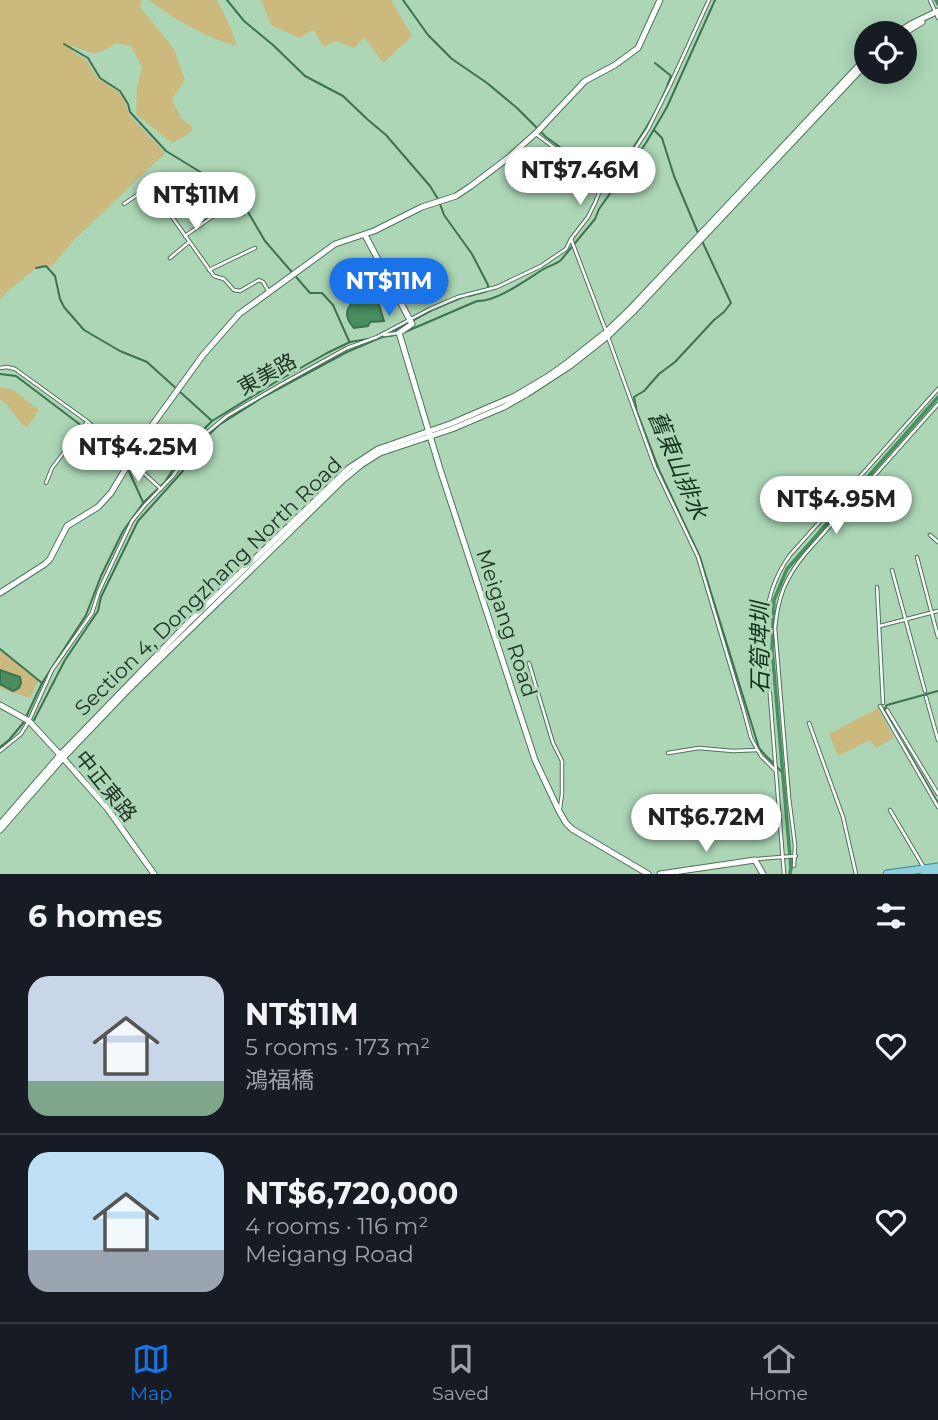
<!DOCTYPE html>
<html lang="en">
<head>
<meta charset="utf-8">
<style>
	body { margin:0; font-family:Montserrat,"Noto Sans TC",sans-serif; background:#242831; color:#f1f3f6; height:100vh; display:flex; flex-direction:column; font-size:26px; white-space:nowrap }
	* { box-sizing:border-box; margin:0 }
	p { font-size:23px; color:#9ea1a6 }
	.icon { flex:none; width:38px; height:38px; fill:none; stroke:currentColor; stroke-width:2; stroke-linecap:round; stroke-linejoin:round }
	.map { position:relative; height:874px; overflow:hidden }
	.sheet { display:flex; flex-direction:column; background:#171b24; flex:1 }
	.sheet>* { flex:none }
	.buttons { position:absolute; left:854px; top:21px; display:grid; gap:14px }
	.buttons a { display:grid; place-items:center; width:63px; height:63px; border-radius:50%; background:#171b24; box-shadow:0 4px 18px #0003; font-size:35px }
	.price { position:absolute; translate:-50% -60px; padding:0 16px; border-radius:24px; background:#fff; color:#222; font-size:23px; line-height:46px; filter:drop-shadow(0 2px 4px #0008) }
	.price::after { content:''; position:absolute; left:50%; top:42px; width:21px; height:16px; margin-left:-10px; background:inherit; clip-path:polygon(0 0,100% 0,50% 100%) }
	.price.active { background:#1a73e8; color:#fff }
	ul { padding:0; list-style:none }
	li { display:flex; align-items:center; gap:21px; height:175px; padding:0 28px }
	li+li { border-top:2px solid #363941 }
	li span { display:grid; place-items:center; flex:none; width:196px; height:140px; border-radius:21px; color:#555 }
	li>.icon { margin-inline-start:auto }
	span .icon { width:84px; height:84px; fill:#fffc; stroke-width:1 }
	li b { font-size:30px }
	h2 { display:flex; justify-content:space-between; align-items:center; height:84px; padding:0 28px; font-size:30px }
	.tabs { display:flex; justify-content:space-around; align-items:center; height:98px; border-top:2px solid #363941; background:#171b24; font-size:19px; color:#9ea1a6 }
	.tabs a { display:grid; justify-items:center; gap:4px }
	.tabs .active { color:#1a73e8 }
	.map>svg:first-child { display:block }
	.green { fill:#ccb97d }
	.water { fill:#488e5e; stroke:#3d734e; stroke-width:2 }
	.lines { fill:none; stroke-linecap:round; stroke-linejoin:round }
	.stream { stroke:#3d734e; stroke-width:2 }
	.canal { stroke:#488e5e; stroke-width:3.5 }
	.street-casing { stroke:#4e7358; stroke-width:4.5 }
	.secondary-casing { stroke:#4e7358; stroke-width:7 }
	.primary-casing { stroke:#39858f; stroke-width:9 }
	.street { stroke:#fff; stroke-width:2.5 }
	.secondary { stroke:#fff; stroke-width:5 }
	.primary { stroke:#8fd0dd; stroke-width:7 }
	.labels { text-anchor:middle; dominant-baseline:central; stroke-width:6; stroke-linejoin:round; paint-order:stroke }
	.street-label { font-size:21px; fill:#233428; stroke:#acd6b6 }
	.water-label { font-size:23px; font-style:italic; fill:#14331e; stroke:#acd6b6 }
</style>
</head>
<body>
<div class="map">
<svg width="938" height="874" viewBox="0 0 938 874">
	<rect width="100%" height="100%" fill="#acd6b6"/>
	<g class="green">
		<path d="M0 0H142L140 7 174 49 185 80 172 99 181 118 193 128 188 134 172 143 136 114 137 88 142 67 131 46 116 43C93 58 97 54 72 46L71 50 87 61 96 77 117 91 124 100 130 116 165 153 74 240 52 266 35 269 8 291 0 299Z"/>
		<path d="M149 0H216L218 2 230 26 237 46C207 38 173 19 149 0Z"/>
		<path d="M261 0H391L412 36 383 63 364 37 354 48 336 41 324 47 313 30 300 38 271 25Z"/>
		<path d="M0 388 12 389 39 410 27 428C15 420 12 406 0 399Z"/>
		<path d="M2 651 38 681 30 698 0 688V655Z"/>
		<path d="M878 708 894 738 876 748 870 740 838 756 829 734Z"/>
	</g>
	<g class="water">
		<path d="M368 286 374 288 384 321 370 322 368 326 354 328C347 320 344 313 351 304 349 296 349 295 356 291 361 288 363 287 368 286Z"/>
		<path d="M0 670 20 677 21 683 19 688 13 691 0 684Z"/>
	</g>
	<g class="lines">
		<g class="stream">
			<path d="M227 0 244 21 273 45 305 76 343 96 367 119 386 135 430 186 438 199"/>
			<path d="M403 0 428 35 452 59 487 83 517 108 546 137 571 155"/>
			<path d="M64 44 88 58 100 78 120 91 128 104 130 112 166 151 202 173 212 176 234 195 245 207 265 241 310 293H322L333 305 349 341"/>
			<path d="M654 130 662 138 674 176 698 233"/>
			<path d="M595 173 605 178 613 176C636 145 659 112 671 76L655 63"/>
			<path d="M440 204 444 215 472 254 488 285V290L484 292 469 296"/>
			<path d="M702 241 731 303 724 312 714 320 675 362 659 374 644 391 634 397 637 412 660 472 700 557 759 748 766 756 783 773"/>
			<path d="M36 268 46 266 55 276 60 299 64 307 84 330 120 351 147 362 211 420"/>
			<path d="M405 332 477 301C496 302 526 280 542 270 548 266 555 265 561 260L595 219 599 209 646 143 667 107 715 0"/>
			<path d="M390 333 432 310 463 297"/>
			<path d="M0 374 16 376 115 451 124 464"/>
			<path d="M128 469 143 502"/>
			<path d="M0 649 42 683"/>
			<path d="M884 710 887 705 938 691"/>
			<path d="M26 717 42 683 86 615 101 576 123 531 144 502 165 482 190 443 212 421 274 383 327 353 350 342 368 339"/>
			<path d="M34 720 65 660 98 611 101 597 138 521 182 472 199 444 219 425 263 397 347 352 382 337 396 335"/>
			<path d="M904 745 938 803"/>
			<path d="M0 747 9 740 24 722"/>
		</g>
		<g class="canal">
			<path d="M936 0 938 4"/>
			<path d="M790 874 791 868 772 649 774 600 787 569 938 397"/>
		</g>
		<g class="street-casing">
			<g id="street">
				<path d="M930 0 938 18"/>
				<path d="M536 134 552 146 580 162 602 180"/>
				<path d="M602 180 611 178 620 172 648 129 670 85 709 0"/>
				<path d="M211 191 225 208"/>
				<path d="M124 204 150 186 214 276 224 279 234 290 240 291 259 280 263 282 269 292"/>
				<path d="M185 236 232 203 243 214"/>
				<path d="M571 239 606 331"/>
				<path d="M170 258 189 242"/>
				<path d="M209 270 255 248"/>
				<path d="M384 335 398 333"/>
				<path d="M608 337 655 467 698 557 743 708 751 738 761 756 776 771"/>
				<path d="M0 368 7 367 15 369 87 421 161 489"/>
				<path d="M46 483 52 468 87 422"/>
				<path d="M930 535 938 542"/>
				<path d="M917 557 938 637"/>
				<path d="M892 570 925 691"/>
				<path d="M877 587 883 703"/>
				<path d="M880 626 938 611"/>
				<path d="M529 663 553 743 562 761V794L560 808"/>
				<path d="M926 697 938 740"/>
				<path d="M880 706 938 807"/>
				<path d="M887 710 938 794"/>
				<path d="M809 723 843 817 856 874"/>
				<path d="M0 751 21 734 29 721 52 670 92 613 99 591 132 521 145 505 173 476 199 439 227 416 280 385 347 348 377 337 430 309 458 297 497 287 541 266 566 249 571 239 588 217 595 203 601 188 602 180"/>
				<path d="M668 753 699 748 733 751 757 750"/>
				<path d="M890 810 923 866"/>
				<path d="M757 859 796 856"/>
				<path d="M794 866 795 845 789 798 775 628C778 597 785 578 805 554L938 404"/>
				<path d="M784 874 765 632C766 604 773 578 790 555L938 389"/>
			</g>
		</g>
		<g class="secondary-casing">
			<g id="secondary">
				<path d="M897 33 911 24 938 11"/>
				<path d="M904 33 922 22"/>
				<path d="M365 235 412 324 399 333 400 336 440 469 535 760 559 811 566 823 572 829 648 874"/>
				<path d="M0 593 45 564 50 559 67 526 98 507 111 493 148 431 203 355 239 314 335 244 374 231 422 207 456 196 471 186 508 158 537 132 585 81 615 65 638 48 660 0"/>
				<path d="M0 705 29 721 63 758 107 808 154 874"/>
				<path d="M0 824 60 755 188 623 349 468 378 449 450 424 515 396 547 377 568 362 606 332 631 308 866 58"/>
				<path d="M0 830 63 758 127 691 343 480 361 465 380 453 452 429 504 407 527 394 570 366 608 336 633 312 866 64"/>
				<path d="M660 874 755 860 763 874"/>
			</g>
		</g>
		<g class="primary-casing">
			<g id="primary">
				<path d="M887 874 938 867"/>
				<path d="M924 874 938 872"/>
			</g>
		</g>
		<use href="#street" class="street"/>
		<use href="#secondary" class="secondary"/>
		<use href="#primary" class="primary"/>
	</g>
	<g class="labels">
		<g class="street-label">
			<text transform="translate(267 374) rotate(-29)">東美路</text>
			<text transform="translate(208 586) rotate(-44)">Section 4, Dongzhang North Road</text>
			<text transform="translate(507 623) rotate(72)">Meigang Road</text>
			<text transform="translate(106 786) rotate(51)">中正東路</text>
		</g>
		<g class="water-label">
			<text transform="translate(678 465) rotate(67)">舊東山排水</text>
			<text transform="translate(760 648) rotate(-90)">石筍埤圳</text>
		</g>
	</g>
</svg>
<div class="buttons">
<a><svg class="icon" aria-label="locate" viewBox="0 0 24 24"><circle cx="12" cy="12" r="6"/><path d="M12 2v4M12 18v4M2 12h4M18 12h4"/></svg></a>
</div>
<b class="price" style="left:580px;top:207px">NT$7.46M</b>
<b class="price" style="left:196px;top:232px">NT$11M</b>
<b class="price active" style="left:389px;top:318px">NT$11M</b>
<b class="price" style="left:138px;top:484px">NT$4.25M</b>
<b class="price" style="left:836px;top:536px">NT$4.95M</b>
<b class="price" style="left:706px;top:854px">NT$6.72M</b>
</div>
<section class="sheet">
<h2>6 homes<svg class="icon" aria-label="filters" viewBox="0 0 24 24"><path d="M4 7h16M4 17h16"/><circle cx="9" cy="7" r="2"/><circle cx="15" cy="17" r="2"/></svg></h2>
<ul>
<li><span style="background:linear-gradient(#c9d6e8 75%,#7fa58c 0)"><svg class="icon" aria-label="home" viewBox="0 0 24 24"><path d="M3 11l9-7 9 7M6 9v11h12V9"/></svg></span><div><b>NT$11M</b><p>5 rooms · 173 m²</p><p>鴻福橋</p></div><svg class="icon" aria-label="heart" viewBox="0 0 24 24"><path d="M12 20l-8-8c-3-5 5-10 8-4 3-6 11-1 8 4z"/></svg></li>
<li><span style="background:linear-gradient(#bfe0f5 70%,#9aa5b1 0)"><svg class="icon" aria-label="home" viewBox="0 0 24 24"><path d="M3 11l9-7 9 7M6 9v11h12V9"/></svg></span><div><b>NT$6,720,000</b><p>4 rooms · 116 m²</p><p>Meigang Road</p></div><svg class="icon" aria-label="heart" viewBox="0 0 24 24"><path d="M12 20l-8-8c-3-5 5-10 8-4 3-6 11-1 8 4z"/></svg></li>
</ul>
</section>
<nav class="tabs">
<a class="active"><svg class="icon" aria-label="map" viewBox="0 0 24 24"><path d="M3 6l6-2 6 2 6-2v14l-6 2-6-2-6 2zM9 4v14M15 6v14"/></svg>Map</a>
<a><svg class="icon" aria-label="saved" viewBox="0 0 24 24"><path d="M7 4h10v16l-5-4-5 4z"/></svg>Saved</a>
<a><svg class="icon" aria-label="home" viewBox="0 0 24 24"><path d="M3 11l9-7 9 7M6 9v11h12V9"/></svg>Home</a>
</nav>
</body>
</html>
